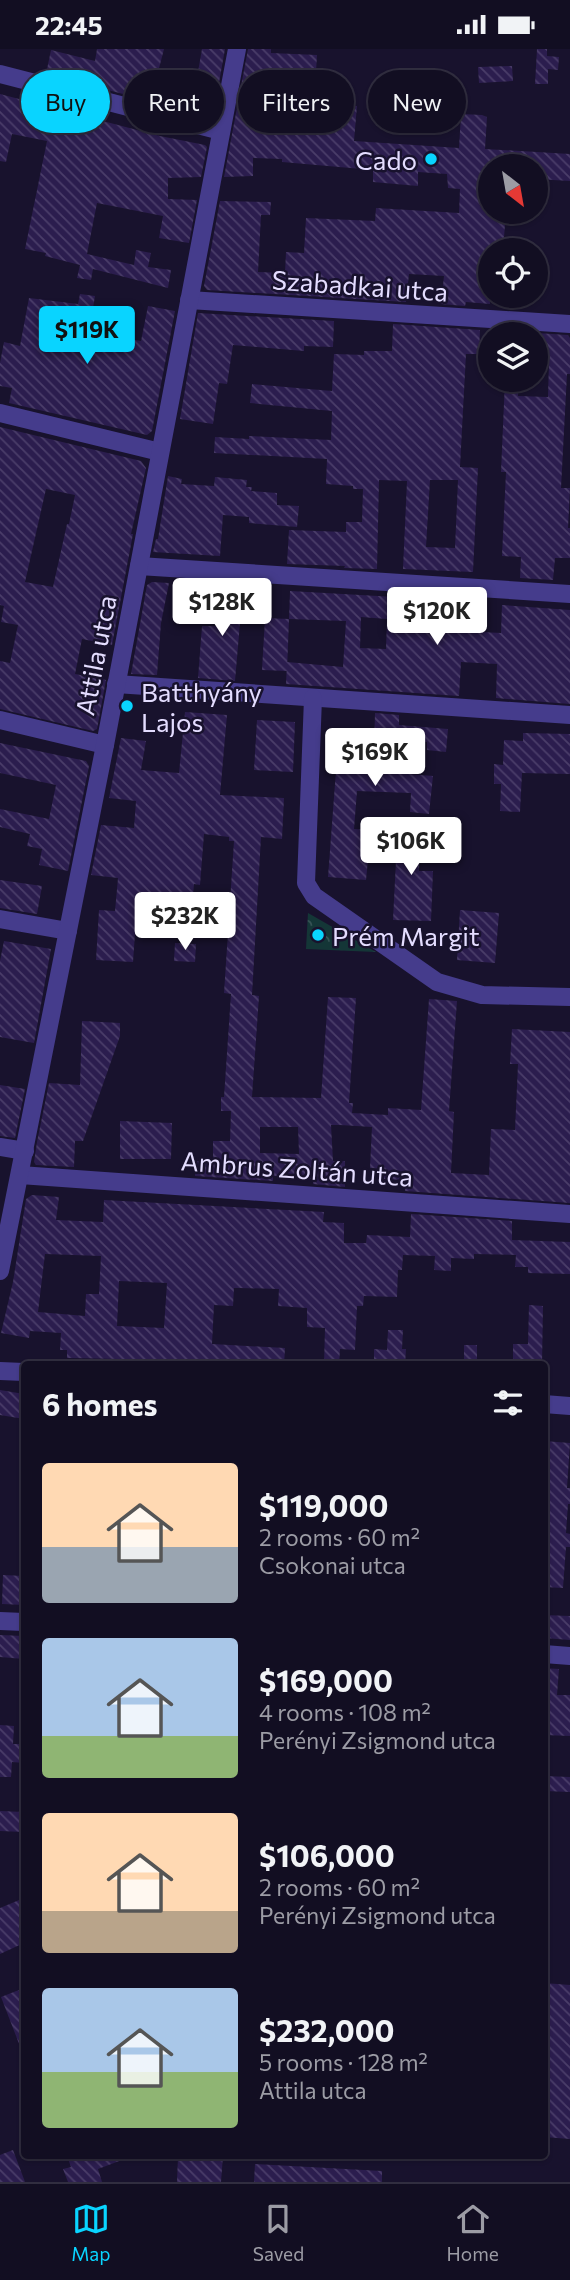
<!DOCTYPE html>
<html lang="en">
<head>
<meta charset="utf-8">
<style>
	body { margin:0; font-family:Commissioner,sans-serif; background:#1f1c2f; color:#f1f3f6; height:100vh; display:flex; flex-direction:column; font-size:26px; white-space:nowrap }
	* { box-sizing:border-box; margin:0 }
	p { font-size:23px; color:#9c9ca5 }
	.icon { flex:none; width:38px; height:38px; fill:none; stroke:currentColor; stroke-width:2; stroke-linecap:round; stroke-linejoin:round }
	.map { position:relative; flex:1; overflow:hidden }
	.panel { position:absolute; left:21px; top:1312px; width:527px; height:798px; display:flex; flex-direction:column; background:#120e22; border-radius:7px; box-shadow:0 2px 5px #0004,0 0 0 2px #312e40 }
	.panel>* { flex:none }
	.guide { position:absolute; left:21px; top:21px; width:528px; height:63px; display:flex; gap:14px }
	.needle { width:46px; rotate:149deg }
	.controls { position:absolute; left:478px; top:105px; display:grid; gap:14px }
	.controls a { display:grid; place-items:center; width:70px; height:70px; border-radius:50%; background:#120e22; box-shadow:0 2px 5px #0004,0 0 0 2px #312e40; font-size:35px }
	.price { position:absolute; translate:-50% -60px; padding:0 16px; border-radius:7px; background:#fff; color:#222; font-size:23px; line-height:46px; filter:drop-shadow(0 2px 4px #0008) }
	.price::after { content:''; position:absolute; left:50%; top:42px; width:21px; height:16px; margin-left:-10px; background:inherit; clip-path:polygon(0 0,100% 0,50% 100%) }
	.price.selected { background:#09d4ff; color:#111 }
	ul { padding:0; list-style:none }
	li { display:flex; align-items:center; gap:21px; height:175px; padding:0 21px }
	li span { display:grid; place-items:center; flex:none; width:196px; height:140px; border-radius:7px; color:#555 }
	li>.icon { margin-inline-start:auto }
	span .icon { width:84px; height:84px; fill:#fffc; stroke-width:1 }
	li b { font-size:30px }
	h2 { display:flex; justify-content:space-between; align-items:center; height:84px; padding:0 21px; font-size:30px }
	.pill { padding:0 24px; border-radius:32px; background:#120e22; box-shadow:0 2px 5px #0004,0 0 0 2px #312e40; font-size:24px; line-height:63px }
	.pill.selected { background:#09d4ff; color:#111 }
	.status { display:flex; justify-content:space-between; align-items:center; height:49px; padding:0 35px; background:#120e22; direction:ltr }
	.status svg { height:19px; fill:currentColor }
	.menu { display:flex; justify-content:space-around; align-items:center; height:98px; border-top:2px solid #312e40; background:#120e22; font-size:19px; color:#9c9ca5 }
	.menu a { display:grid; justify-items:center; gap:4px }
	.menu .selected { color:#09d4ff }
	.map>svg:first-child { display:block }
	.park { fill:url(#park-crowns) }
	.building { fill:url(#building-back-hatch); fill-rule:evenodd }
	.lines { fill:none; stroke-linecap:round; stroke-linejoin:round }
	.minor { stroke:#453c8c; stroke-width:18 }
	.poi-dot { fill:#09d4ff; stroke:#18122d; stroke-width:2.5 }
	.labels { text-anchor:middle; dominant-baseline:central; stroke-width:5; stroke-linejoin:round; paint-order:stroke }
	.poi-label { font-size:26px; fill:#e4ddff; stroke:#18122d; text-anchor:start }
	.street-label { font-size:26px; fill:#e4ddff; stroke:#18122d }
</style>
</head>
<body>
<div class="status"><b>22:45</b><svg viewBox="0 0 49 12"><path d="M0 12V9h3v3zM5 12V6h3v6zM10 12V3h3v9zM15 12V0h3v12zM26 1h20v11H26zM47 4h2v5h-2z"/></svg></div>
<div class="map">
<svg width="570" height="2133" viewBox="0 0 570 2133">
	<defs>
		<pattern id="park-crowns" width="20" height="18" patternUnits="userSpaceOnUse" patternTransform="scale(1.75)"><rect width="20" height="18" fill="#143637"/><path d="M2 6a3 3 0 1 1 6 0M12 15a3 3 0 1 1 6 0" fill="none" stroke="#365355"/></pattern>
		<pattern id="building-back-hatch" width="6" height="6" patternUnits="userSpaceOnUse" patternTransform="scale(1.75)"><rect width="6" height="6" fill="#2b1d4e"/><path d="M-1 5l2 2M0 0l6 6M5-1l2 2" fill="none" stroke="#4a3d69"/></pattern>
	</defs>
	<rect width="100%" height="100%" fill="#18122d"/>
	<path class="park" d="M308 864 376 903 306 900Z"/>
	<g class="building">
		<path d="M97 0H164L156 31 195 40 202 0H225L214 62 208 67 46 25 51 1 95 12Z"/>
		<path d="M248 0H271V4L317 6 316 23 291 22 289 53 357 57 354 92 459 99 461 65 482 66 487 68 485 100 570 105V132L536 130V117H490V163H506L503 201H490V255L466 253 465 257 441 255 444 227 409 225 406 253 207 241 204 237 220 152 271 153 270 166H261L258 223 285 224 286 203 304 204 306 169 375 172 376 159 459 164 460 140 448 139 447 125 418 123V137L373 133V121L282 113V110L253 109V127L224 128Z"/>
		<path d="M537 0H547V7L559 8 558 21 548 20V35H535Z"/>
		<path d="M512 17 513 32 479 34 478 18Z"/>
		<path d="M0 45 160 87 205 96 207 98 201 128 168 129V150L197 151 189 194 159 189 163 167 97 154 87 205 134 216 136 201 151 204 148 218 171 221 168 239 93 220 91 231 77 229 80 216 45 207 46 204 25 200 47 92 12 85 6 113 0 112Z"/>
		<path d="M80 245 95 247 89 283 141 292 148 257 175 262 152 382 147 386 9 354 12 339 0 337V314L4 293 20 297 29 249 78 255Z"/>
		<path d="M198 264 334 272 333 298 304 297V302L233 296 227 335 219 334 213 375 180 370Z"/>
		<path d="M393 275 480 281 479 305H466L460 418 478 419 473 523 403 520 407 432 379 431 377 520 344 519 345 517 287 515 289 481 346 483V473H362L363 440H353V437L326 435 327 410 214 404 215 388 249 390V387L331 391 332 362 250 354 252 335 332 342 334 305 364 306V302H392ZM430 431H458L455 499 426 498Z"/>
		<path d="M536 284 568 286 570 289V325H567L561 439H570L568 479H570V509H555L553 531 520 529 521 508 502 507 506 423H501L505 331H519L518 347 548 348 549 311H536Z"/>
		<path d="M0 378 141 412 146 419 131 485H133L112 596 82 590 75 625 106 631 97 680 93 682 0 660V612L10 614 18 576 1 573 4 557 0 556ZM46 440 75 446 69 475H67L53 538 25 533Z"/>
		<path d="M168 427 182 430 181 435 214 437 215 428 247 431 246 438H252L251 442 277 444V456L299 457 297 478 249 474V468L223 466 220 507 153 503 156 490H158Z"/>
		<path d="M152 533 169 534 161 574 157 626 131 625 147 536Z"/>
		<path d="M219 537 243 539 235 632 198 629 202 577H216Z"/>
		<path d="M290 542 466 552 463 582 501 584 502 556 570 561V655L496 649 497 615 461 613 459 647 286 635 287 613 343 618 346 572 289 570ZM361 568 387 570 386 600 360 599Z"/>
		<path d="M265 569 289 570 287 622 262 621Z"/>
		<path d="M185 663 227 666 220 746 284 749 282 790 261 788 252 946 259 947 252 1048 321 1049 328 948 356 949 349 1054H353L352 1064 388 1066V1059L421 1061 429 950 457 952 449 1062 454 1063 451 1124 489 1126 491 1080 515 1081 518 1015H510L512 980 570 983V1154L405 1142 406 1131 384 1130 385 1120 370 1119 372 1078 340 1076H331L333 1112H345V1138L313 1135V1130H304V1126L273 1127V1132L195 1127V1112L213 1113V1092H230L231 1062H221V1048H224L231 945 224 944 234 792H229V788L204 785 200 836 194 835 193 847 138 843 133 913 96 911 99 861 115 862 118 829 91 826 101 776 134 779 136 752 109 749 121 689 146 692 141 721 179 724ZM260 1078H298L299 1105 260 1104Z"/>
		<path d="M375 664 399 666V676L448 680 446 703 427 701V693L398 691 397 724 433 727 429 765 410 763 411 744 357 742 354 780 371 781 366 831 328 828 338 695 374 697Z"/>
		<path d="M257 671 295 673 293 723 254 721Z"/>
		<path d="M523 684 570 685V725L522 724 520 763 500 762 501 735H494V715L503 716 504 691 523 692Z"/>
		<path d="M0 694 86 712 89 717 68 822 39 816 42 800 27 797 30 785 0 778V760L49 770 56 736 0 724Z"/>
		<path d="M398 771 420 772 419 822H433L431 872 393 871Z"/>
		<path d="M0 831 42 837 37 865 0 859Z"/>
		<path d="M460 861 499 864 495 914 457 911Z"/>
		<path d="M4 892 51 900 34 994 0 988V912Z"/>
		<path d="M175 894 196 895 195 913 174 912Z"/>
		<path d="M82 972 120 974V987L83 1092H75L74 1118 36 1116 34 1113 37 1093 49 1034 80 1036Z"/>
		<path d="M0 1036 25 1040 15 1089 0 1087Z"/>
		<path d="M120 1072 172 1074 171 1110H120Z"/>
		<path d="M32 1146 59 1148 56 1171 103 1173 104 1151 324 1163 323 1173 344 1174V1194H366L367 1186 410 1188 411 1165 512 1172V1191L570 1193V1225L528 1224V1218H515L516 1206 474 1205V1210L451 1209V1222L434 1221 435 1207 403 1206 402 1221H398L397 1248 364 1247 363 1257H357L355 1301 340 1300 339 1316H324L325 1279 307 1278V1259L278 1257 279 1240 240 1239H234L233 1257 214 1256 212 1295 285 1299 284 1316H119V1310L67 1309V1301H60L61 1284 30 1282 29 1289 1 1284 13 1233 26 1150ZM45 1205 101 1207 99 1245H86L85 1267 38 1263ZM119 1232 167 1234 164 1279 117 1277Z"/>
		<path d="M529 1256 543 1257 542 1316H513V1295H528Z"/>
		<path d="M388 1281H403L402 1300H406L405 1316H374V1300L387 1301Z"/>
		<rect x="464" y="1296" width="13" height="20"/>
		<path d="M0 1341 24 1345V1370L0 1366Z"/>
		<path d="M544 1392 570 1394 567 1439H570V1455H568L566 1484 570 1485V1498H566L563 1539 544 1538Z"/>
		<path d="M3 1526 24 1527V1556L2 1555Z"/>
		<path d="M544 1566 570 1567V1591L544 1589Z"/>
		<path d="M0 1586 24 1587V1610L0 1608Z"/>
		<path d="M544 1619 559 1620 557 1646H570V1687L544 1686Z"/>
		<path d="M0 1676 14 1677 13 1695H24V1714L12 1713 11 1728H0Z"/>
		<path d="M544 1727 570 1728V1743L544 1742Z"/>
		<path d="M0 1762 24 1763V1783L0 1782Z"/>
		<path d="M24 1849V1894L0 1905V1859Z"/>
		<path d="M544 1934 570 1936V2090L544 2088Z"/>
		<path d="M24 1939V2005H23L1 1948Z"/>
		<path d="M13 2101 25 2133H0V2106Z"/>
		<path d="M67 2107H130V2108L98 2120 102 2133H68L63 2120 71 2118Z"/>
		<path d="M178 2107H223L221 2133H177Z"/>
		<path d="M255 2115 382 2122V2133H254Z"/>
	</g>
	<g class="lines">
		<g class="minor">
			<path d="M0 25 221 82"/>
			<path d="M189 251 570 275"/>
			<path d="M0 364 160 403"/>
			<path d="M139 517 570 545"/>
			<path d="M116 635 570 666"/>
			<path d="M313 649 306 834 314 847 437 933 482 946 570 948"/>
			<path d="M0 671 105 696"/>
			<path d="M0 870 68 882"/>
			<path d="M0 1098 25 1102"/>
			<path d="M20 1126 570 1165"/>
			<path d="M0 1222 105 696 237 0"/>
			<path d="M0 1322 24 1323"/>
			<path d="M544 1355 570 1357"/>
			<path d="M0 1572 24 1573"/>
			<path d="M544 1605 570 1607"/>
		</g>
	</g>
	<g class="poi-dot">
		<circle cx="431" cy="110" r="7"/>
		<circle cx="127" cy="657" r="7"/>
		<circle cx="318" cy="886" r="7"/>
	</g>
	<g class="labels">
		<g class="poi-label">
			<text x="417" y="110" text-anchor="end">Cado</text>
			<text x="141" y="642">Batthyány<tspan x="141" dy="30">Lajos</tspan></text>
			<text x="332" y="886">Prém Margit</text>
		</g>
		<g class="street-label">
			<text transform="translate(360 236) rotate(4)">Szabadkai utca</text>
			<text transform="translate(95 606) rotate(-79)">Attila utca</text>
			<text transform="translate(297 1119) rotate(4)">Ambrus Zoltán utca</text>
		</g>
	</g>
</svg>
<div class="controls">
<a><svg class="needle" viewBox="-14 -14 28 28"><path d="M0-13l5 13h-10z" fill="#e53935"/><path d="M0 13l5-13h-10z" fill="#9c9ca5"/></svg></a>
<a><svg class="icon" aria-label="locate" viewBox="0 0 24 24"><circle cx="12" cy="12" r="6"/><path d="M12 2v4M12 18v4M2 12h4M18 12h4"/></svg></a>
<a><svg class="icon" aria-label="layers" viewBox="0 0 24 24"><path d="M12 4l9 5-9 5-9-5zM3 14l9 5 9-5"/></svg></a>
</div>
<b class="price selected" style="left:87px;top:317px">$119K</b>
<b class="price" style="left:222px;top:589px">$128K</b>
<b class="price" style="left:437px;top:598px">$120K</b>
<b class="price" style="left:375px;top:739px">$169K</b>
<b class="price" style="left:411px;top:828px">$106K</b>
<b class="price" style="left:185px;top:903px">$232K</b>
<div class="guide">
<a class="pill selected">Buy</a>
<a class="pill">Rent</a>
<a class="pill">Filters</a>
<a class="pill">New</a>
</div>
<section class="panel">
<h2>6 homes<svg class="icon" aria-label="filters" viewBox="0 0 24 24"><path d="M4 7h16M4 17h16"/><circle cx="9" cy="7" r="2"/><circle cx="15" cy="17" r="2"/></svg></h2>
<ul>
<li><span style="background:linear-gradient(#ffd9b3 60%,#9aa5b1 0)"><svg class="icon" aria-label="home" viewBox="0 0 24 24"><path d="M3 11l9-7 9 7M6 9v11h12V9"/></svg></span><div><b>$119,000</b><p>2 rooms · 60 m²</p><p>Csokonai utca</p></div></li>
<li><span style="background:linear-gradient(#a9c7e8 70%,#8fb573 0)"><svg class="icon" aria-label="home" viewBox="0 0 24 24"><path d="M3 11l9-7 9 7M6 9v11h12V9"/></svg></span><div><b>$169,000</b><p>4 rooms · 108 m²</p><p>Perényi Zsigmond utca</p></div></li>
<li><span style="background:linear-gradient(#ffd9b3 70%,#b9a48a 0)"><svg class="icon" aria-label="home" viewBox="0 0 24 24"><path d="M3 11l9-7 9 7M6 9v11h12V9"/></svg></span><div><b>$106,000</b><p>2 rooms · 60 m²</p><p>Perényi Zsigmond utca</p></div></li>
<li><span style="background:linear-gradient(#a9c7e8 60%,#8fb573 0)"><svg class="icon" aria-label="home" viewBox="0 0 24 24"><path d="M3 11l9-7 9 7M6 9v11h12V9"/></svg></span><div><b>$232,000</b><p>5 rooms · 128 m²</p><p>Attila utca</p></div></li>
</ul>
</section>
</div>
<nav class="menu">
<a class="selected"><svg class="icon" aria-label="map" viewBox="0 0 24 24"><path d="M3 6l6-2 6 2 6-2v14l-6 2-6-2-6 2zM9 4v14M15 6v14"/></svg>Map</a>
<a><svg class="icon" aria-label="saved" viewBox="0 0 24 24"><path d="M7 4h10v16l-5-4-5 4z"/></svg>Saved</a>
<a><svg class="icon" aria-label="home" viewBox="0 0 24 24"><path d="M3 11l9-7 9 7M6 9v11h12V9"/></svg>Home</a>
</nav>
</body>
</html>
